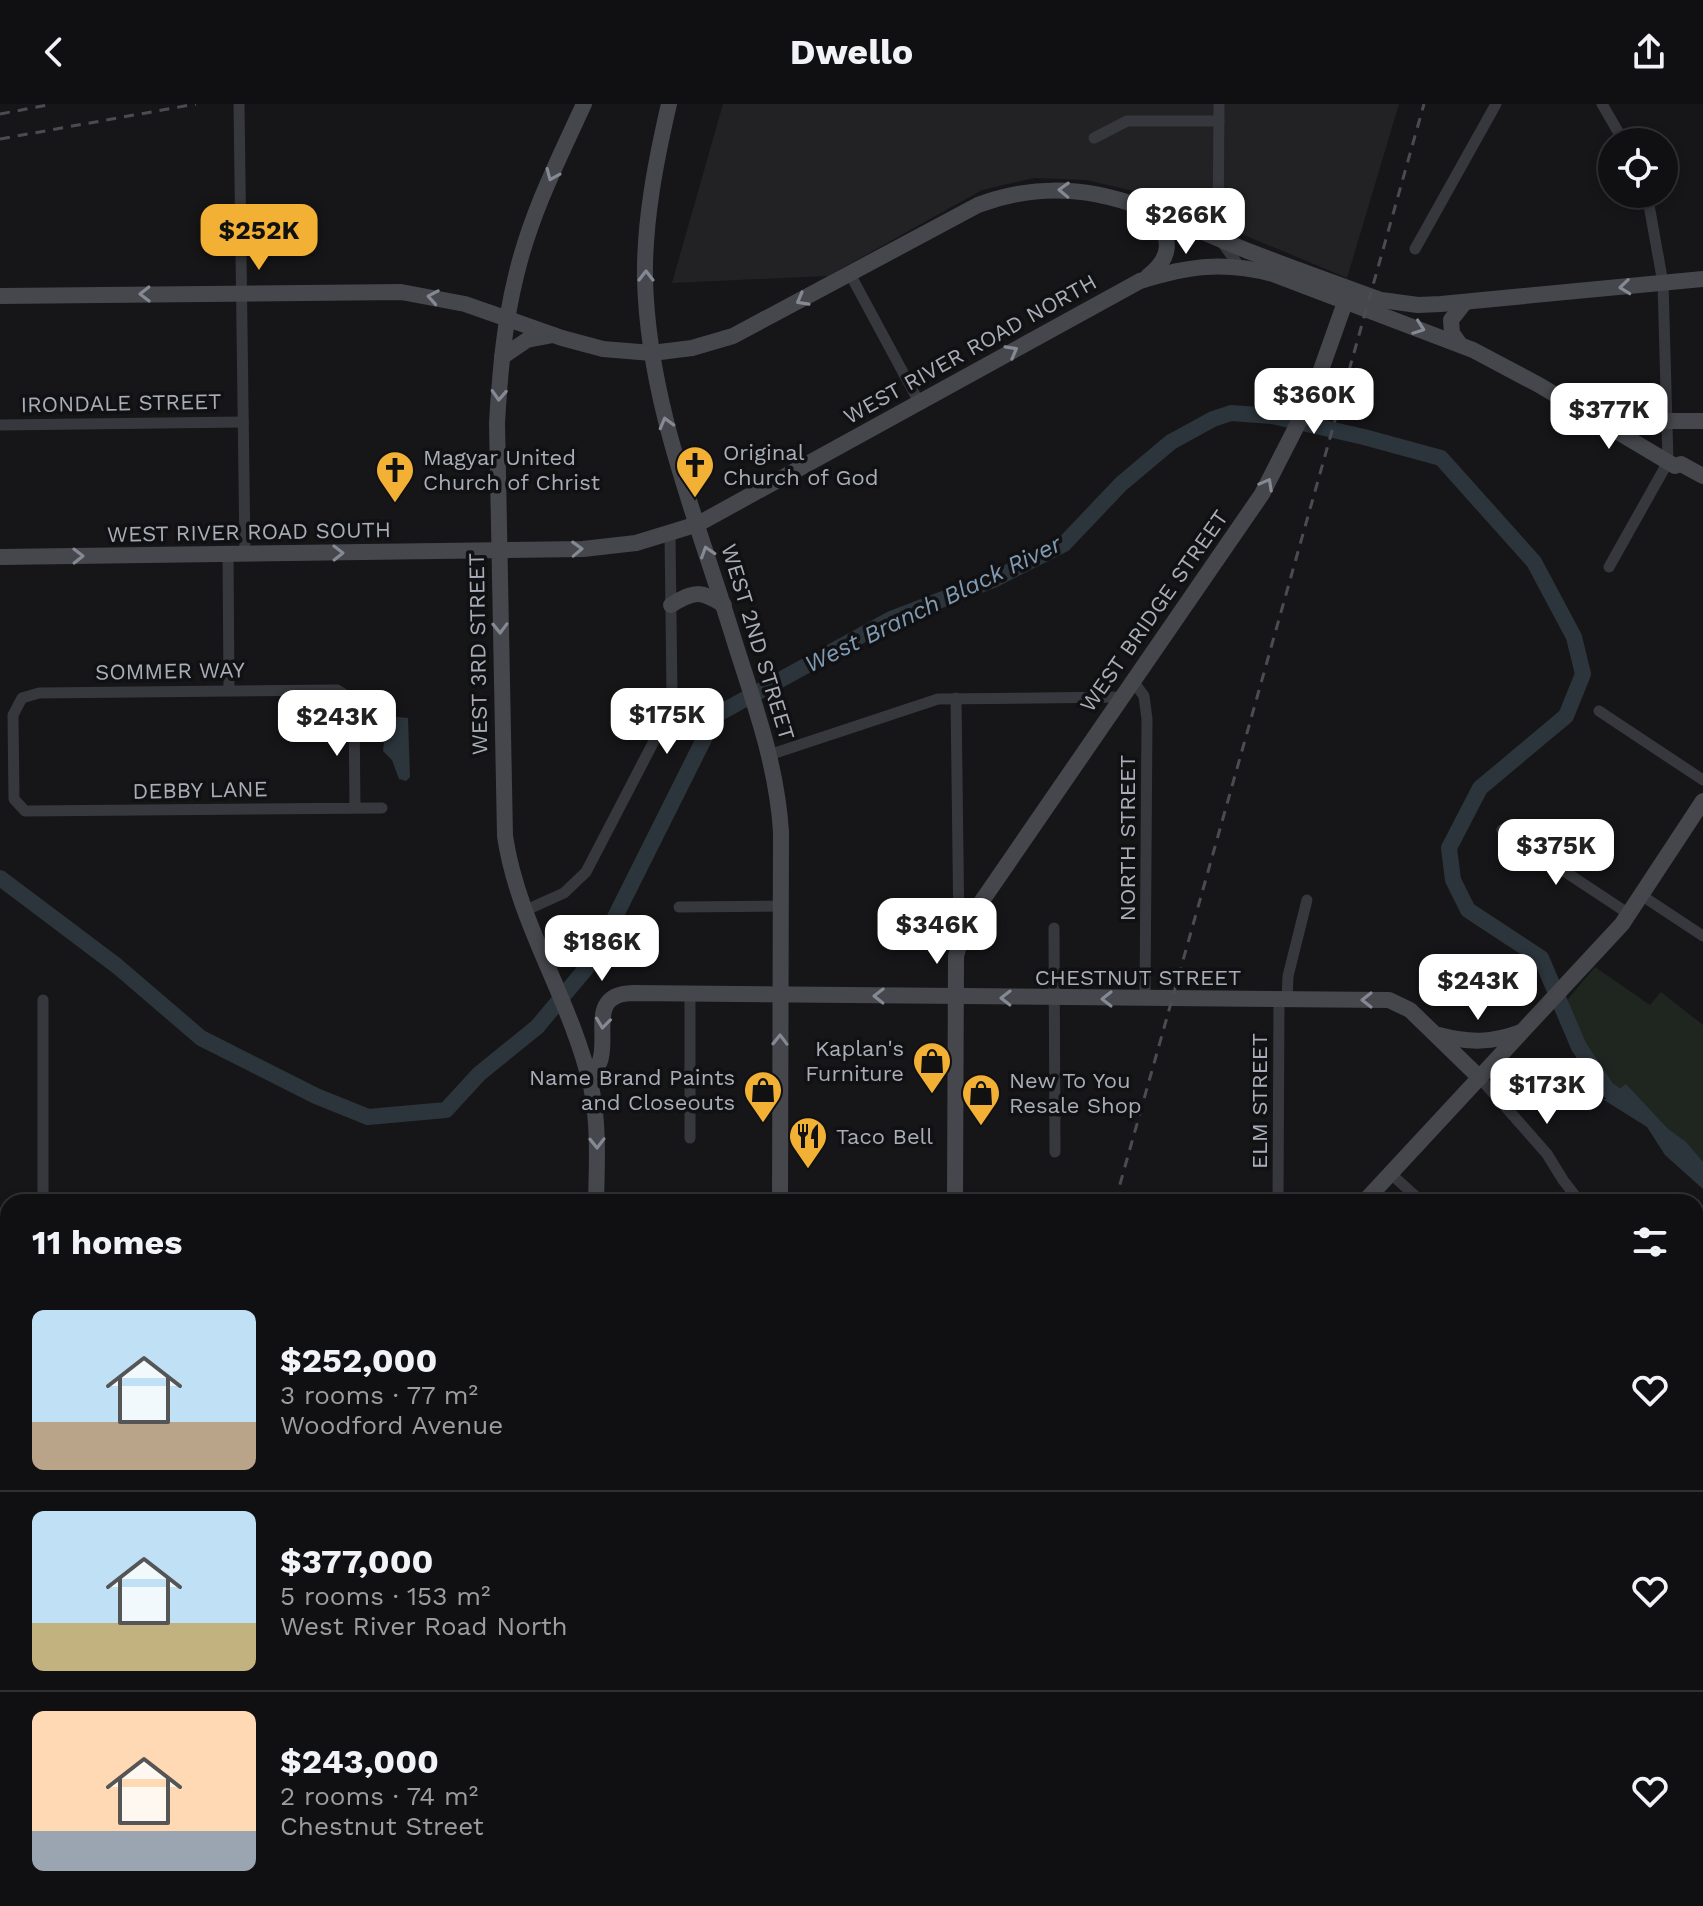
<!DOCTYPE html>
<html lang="en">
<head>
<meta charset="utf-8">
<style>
	body { margin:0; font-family:"Work Sans",sans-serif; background:#19191b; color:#f1f3f6; height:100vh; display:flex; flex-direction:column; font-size:30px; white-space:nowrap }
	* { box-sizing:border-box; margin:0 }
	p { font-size:26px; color:#9c9d9f }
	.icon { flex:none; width:44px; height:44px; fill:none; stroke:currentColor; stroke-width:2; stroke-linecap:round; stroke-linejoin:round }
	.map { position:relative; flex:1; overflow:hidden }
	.sheet { position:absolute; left:0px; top:1090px; width:1704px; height:712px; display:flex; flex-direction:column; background:#101012; border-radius:24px 24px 0 0; box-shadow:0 4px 12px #0003,0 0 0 2px #303032 }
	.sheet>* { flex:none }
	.controls { position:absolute; left:1598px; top:24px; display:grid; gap:16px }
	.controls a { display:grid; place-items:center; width:80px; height:80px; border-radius:50%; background:#101012; box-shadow:0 4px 12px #0003,0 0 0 2px #303032; font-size:40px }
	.price { position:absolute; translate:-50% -68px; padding:0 18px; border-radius:16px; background:#fff; color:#222; font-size:26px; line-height:52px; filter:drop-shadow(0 2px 4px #0008) }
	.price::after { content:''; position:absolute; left:50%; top:48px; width:24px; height:18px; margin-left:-12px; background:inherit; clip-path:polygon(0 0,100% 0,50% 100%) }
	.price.current { background:#f2b134; color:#111 }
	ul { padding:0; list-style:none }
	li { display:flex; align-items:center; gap:24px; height:200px; padding:0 32px }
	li+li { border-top:2px solid #303032 }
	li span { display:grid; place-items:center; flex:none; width:224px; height:160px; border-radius:12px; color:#555 }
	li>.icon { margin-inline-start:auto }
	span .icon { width:96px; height:96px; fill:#fffc; stroke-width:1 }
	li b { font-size:34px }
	h2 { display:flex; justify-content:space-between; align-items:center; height:96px; padding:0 32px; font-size:34px }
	header { display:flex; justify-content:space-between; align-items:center; height:104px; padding:0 32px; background:#101012; font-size:36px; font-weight:700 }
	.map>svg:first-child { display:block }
	.built { fill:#222225 }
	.green { fill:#1e261f }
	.water { fill:#2c353c }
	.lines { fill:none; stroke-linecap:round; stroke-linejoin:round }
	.river { stroke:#2c353c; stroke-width:16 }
	.street { stroke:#37383d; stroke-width:11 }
	.secondary { stroke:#45474d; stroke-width:16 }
	.rail { stroke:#4a4c52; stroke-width:3; stroke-dasharray:10 8; stroke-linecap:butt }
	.oneway { stroke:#858993 }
	.labels { text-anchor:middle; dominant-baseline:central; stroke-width:7; stroke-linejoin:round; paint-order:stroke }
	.street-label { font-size:22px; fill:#a8adb8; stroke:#111113 }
	.poi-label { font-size:22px; fill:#a8adb8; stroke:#111113; text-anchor:start }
	.water-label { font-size:24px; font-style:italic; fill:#7f9bb3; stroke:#111113 }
</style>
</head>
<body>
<header><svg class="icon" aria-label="back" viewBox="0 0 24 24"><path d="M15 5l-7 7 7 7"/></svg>Dwello<svg class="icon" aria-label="share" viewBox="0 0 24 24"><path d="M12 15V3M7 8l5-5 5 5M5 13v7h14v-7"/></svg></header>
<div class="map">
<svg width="1703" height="1802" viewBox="0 0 1703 1802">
	<rect width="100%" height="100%" fill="#161618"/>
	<g class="built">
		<path d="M723 0H1399L1347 174 1146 90 1086 76 1034 74 982 86 828 172 672 179Z"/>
		<rect x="0" y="1123" width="8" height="356"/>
		<path d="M1140 1794H1284L1301 1802H1142Z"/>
	</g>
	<g class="green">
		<path d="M1595 863 1650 901 1661 888 1703 921V1069L1636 1006 1607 985 1579 943 1562 902Z"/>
		<path d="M1703 1292V1405H1696V1293Z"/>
	</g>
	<g class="water">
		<path d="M387 612 408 614 410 673 406 677 399 675 392 656 383 647Z"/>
		<path d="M1626 980 1668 1025 1686 1038 1703 1058V1085L1665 1051 1647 1023 1604 996Z"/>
		<path d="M1339 1794H1687L1698 1802H1362Z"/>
	</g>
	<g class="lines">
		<path class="river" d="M0 774 117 862 201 934 316 992 368 1013 446 1006 479 970 537 923 594 855 716 611 891 515 993 476 1064 440 1121 380 1171 338 1213 315 1231 309 1272 312 1364 333 1441 354 1534 458 1574 533 1583 570 1566 612 1480 684 1449 744 1453 776 1468 806 1541 854 1579 943 1607 985 1631 1002"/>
		<g class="street">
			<path d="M239 0 245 450"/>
			<path d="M1219 0 1218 133 1240 163"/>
			<path d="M1602 0 1624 38"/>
			<path d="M1094 34 1127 17H1219"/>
			<path d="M1415 145 1496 0"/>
			<path d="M850 170 919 298"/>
			<path d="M0 321 243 318"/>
			<path d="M228 450 229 586"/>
			<path d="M1609 463 1668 358 1663 179 1647 90"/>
			<path d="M1133 577 1144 592 1147 615 1145 895"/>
			<path d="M956 594 959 830"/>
			<path d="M1599 607 1703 676"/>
			<path d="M769 651 938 595 1122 593"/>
			<path d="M355 704 354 601 350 594 337 586 39 589 22 594 13 611 14 695 25 707 382 704"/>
			<path d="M1502 726 1629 810"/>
			<path d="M1641 791 1703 832"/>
			<path d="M679 803 781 802"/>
			<path d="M524 807 564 789 586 768 667 612 672 592 670 430"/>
			<path d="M1054 824 1055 1048"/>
			<path d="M690 890V1034"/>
			<path d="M43 896V1098"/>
			<path d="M1287 896 1288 872 1307 796"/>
			<path d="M1480 974 1547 1050 1563 1076 1580 1098"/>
			<path d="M1391 1070 1422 1098"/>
			<path d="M1278 1098 1279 896"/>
			<path d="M0 1116H8"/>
			<path d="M1696 1166 1703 1171"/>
			<path d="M148 1794V1802"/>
			<path d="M1053 1794 1055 1802"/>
			<path d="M45 1802V1794"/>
			<path d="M229 1802V1794"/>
			<path d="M320 1802V1794"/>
			<path d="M503 1802V1794"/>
		</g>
		<g class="secondary">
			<path d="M584 0C558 56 530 112 516 172 504 220 500 269 497 319L505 732C518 820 571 895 591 982 599 1020 597 1059 596 1098"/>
			<path d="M669 0C656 56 644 117 645 175 648 301 699 420 735 539 755 602 777 662 781 728L780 1098"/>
			<path d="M1148 172C1174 152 1170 134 1155 108"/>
			<path d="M0 192 401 188 465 200 562 234 603 245 652 249 692 244 733 232 978 101C1082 62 1154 109 1248 147 1292 164 1337 180 1381 196L1418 201 1441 200 1703 175"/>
			<path d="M1459 239 1452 229 1451 216 1465 198"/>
			<path d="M502 253 527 236 553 231"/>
			<path d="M1592 307 1645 317H1703"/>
			<path d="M0 453 583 445 636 439 698 420 1140 177C1188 162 1223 157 1273 170L1473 246 1539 281 1668 358 1675 362 1681 360 1703 372"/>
			<path d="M671 501C694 487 700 486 724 501"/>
			<path d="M1439 931C1469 939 1492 939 1521 928"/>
			<path d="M588 973C592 968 598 963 600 957 609 931 587 890 633 889L1389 896 1410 906 1480 974"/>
			<path d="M955 1098 956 852 964 823 1262 390 1311 294 1348 190"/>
			<path d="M1364 1098 1622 820 1703 697"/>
			<path d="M0 1487H8"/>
			<path d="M0 1502H8"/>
			<path d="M1696 1556H1703"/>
			<path d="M411 1802V1794"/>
			<path d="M594 1802V1794"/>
			<path d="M777 1802V1794"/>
			<path d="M953 1802V1794"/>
		</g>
		<g class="rail">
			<path d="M0 10 53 0"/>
			<path d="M0 35 196 0"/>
			<path d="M1115 1098 1424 0"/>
			<path d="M1101 1794 1103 1802"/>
		</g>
	</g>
	<defs><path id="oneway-chevron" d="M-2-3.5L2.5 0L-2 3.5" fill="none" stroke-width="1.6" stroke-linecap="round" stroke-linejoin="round" transform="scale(2)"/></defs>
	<g class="oneway">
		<use href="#oneway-chevron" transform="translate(552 71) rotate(113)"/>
		<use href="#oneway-chevron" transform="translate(1064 86) rotate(-178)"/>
		<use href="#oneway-chevron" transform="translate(646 172) rotate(-90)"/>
		<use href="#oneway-chevron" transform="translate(1625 183) rotate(174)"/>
		<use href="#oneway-chevron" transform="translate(145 190) rotate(179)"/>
		<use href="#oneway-chevron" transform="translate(433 193) rotate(-170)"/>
		<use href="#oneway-chevron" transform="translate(802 196) rotate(151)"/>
		<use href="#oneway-chevron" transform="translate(1419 224) rotate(20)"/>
		<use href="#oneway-chevron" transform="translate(1012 247) rotate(-29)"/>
		<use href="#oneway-chevron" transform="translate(499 291) rotate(93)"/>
		<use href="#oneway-chevron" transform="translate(666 319) rotate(-105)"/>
		<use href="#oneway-chevron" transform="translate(1267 380) rotate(-61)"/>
		<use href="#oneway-chevron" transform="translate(577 445) rotate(-2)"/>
		<use href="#oneway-chevron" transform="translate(707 448) rotate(-108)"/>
		<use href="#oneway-chevron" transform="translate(338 449) rotate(-1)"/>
		<use href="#oneway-chevron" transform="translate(78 452) rotate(-1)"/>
		<use href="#oneway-chevron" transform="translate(500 524) rotate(89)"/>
		<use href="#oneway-chevron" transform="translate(879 892) rotate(-179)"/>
		<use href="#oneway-chevron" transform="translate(1006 894) rotate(-179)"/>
		<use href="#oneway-chevron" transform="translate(1107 895) rotate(-180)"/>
		<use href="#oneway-chevron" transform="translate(1367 896) rotate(-180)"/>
		<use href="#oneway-chevron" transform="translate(603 919) rotate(97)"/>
		<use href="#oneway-chevron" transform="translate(780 936) rotate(-89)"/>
		<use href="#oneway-chevron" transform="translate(597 1039) rotate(89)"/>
	</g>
	<defs>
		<g id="church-pin" transform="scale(2)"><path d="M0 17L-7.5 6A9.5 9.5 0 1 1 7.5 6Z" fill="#f2b134" stroke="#111113"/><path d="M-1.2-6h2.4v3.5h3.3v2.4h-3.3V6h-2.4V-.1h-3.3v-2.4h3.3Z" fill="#111"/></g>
		<g id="shop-pin" transform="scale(2)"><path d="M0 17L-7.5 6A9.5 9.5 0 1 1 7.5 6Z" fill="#f2b134" stroke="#111113"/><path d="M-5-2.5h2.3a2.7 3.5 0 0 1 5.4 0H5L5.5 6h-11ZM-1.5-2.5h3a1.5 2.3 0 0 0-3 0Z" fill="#111"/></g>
		<g id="restaurant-pin" transform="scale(2)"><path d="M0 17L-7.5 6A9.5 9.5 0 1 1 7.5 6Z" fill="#f2b134" stroke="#111113"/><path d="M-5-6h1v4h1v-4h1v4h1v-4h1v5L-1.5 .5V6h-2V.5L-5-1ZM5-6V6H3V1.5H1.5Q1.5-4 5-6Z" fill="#111"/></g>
	</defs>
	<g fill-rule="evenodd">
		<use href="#church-pin" x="695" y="361"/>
		<use href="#church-pin" x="395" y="366"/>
		<use href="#shop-pin" x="932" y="957"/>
		<use href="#shop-pin" x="763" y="986"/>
		<use href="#shop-pin" x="981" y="989"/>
		<use href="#restaurant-pin" x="808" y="1032"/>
	</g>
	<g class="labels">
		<g class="street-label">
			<text transform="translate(970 245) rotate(-29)">WEST RIVER ROAD NORTH</text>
			<text transform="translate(121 299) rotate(-1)">IRONDALE STREET</text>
			<text transform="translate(249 428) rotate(-1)">WEST RIVER ROAD SOUTH</text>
			<text transform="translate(1154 507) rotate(-55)">WEST BRIDGE STREET</text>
			<text transform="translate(758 538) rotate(73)">WEST 2ND STREET</text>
			<text transform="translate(478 550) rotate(-91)">WEST 3RD STREET</text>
			<text transform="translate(170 567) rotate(-1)">SOMMER WAY</text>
			<text transform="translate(200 686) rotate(-1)">DEBBY LANE</text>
			<text transform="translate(1127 734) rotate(-90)">NORTH STREET</text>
			<text x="1138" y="873">CHESTNUT STREET</text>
			<text transform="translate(1259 997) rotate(-90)">ELM STREET</text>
		</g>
		<g class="poi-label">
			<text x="723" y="348">Original<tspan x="723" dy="25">Church of God</tspan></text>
			<text x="423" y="353">Magyar United<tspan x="423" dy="25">Church of Christ</tspan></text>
			<text x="904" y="944" text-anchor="end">Kaplan's<tspan x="904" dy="25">Furniture</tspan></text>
			<text x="735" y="973" text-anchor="end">Name Brand Paints<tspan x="735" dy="25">and Closeouts</tspan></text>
			<text x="1009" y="976">New To You<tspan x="1009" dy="25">Resale Shop</tspan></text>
			<text x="836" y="1032">Taco Bell</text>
		</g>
		<g class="water-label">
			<text transform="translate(933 500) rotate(-26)">West Branch Black River</text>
		</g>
	</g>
</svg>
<div class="controls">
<a><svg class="icon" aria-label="locate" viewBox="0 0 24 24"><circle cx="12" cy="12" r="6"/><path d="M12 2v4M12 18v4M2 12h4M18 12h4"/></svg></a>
</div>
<b class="price" style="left:1186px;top:152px">$266K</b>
<b class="price current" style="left:259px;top:168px">$252K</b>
<b class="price" style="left:1314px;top:332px">$360K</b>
<b class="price" style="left:1609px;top:347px">$377K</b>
<b class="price" style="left:667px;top:652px">$175K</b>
<b class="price" style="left:337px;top:654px">$243K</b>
<b class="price" style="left:1556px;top:783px">$375K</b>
<b class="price" style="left:937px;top:862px">$346K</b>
<b class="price" style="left:602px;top:879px">$186K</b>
<b class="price" style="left:1478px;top:918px">$243K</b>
<b class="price" style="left:1547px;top:1022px">$173K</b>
<section class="sheet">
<h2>11 homes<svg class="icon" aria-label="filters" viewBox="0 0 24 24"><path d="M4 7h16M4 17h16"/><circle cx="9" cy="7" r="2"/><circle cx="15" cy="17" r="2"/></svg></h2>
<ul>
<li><span style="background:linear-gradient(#bfe0f5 70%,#b9a48a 0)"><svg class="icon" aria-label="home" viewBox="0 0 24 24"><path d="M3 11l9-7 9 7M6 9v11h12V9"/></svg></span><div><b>$252,000</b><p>3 rooms · 77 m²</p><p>Woodford Avenue</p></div><svg class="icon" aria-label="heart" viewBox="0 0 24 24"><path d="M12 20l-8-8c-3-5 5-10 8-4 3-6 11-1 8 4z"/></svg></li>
<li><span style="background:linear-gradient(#bfe0f5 70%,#c2b280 0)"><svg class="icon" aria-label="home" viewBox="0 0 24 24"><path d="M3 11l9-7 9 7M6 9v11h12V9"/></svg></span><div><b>$377,000</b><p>5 rooms · 153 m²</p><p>West River Road North</p></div><svg class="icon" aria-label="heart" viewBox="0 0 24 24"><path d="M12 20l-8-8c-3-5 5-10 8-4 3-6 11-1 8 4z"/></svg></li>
<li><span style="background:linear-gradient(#ffd9b3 75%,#9aa5b1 0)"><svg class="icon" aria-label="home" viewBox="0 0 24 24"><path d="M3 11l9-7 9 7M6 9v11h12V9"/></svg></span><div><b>$243,000</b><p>2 rooms · 74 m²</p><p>Chestnut Street</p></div><svg class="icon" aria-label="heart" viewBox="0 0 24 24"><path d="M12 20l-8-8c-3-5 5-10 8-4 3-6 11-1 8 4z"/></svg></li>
</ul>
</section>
</div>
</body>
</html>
